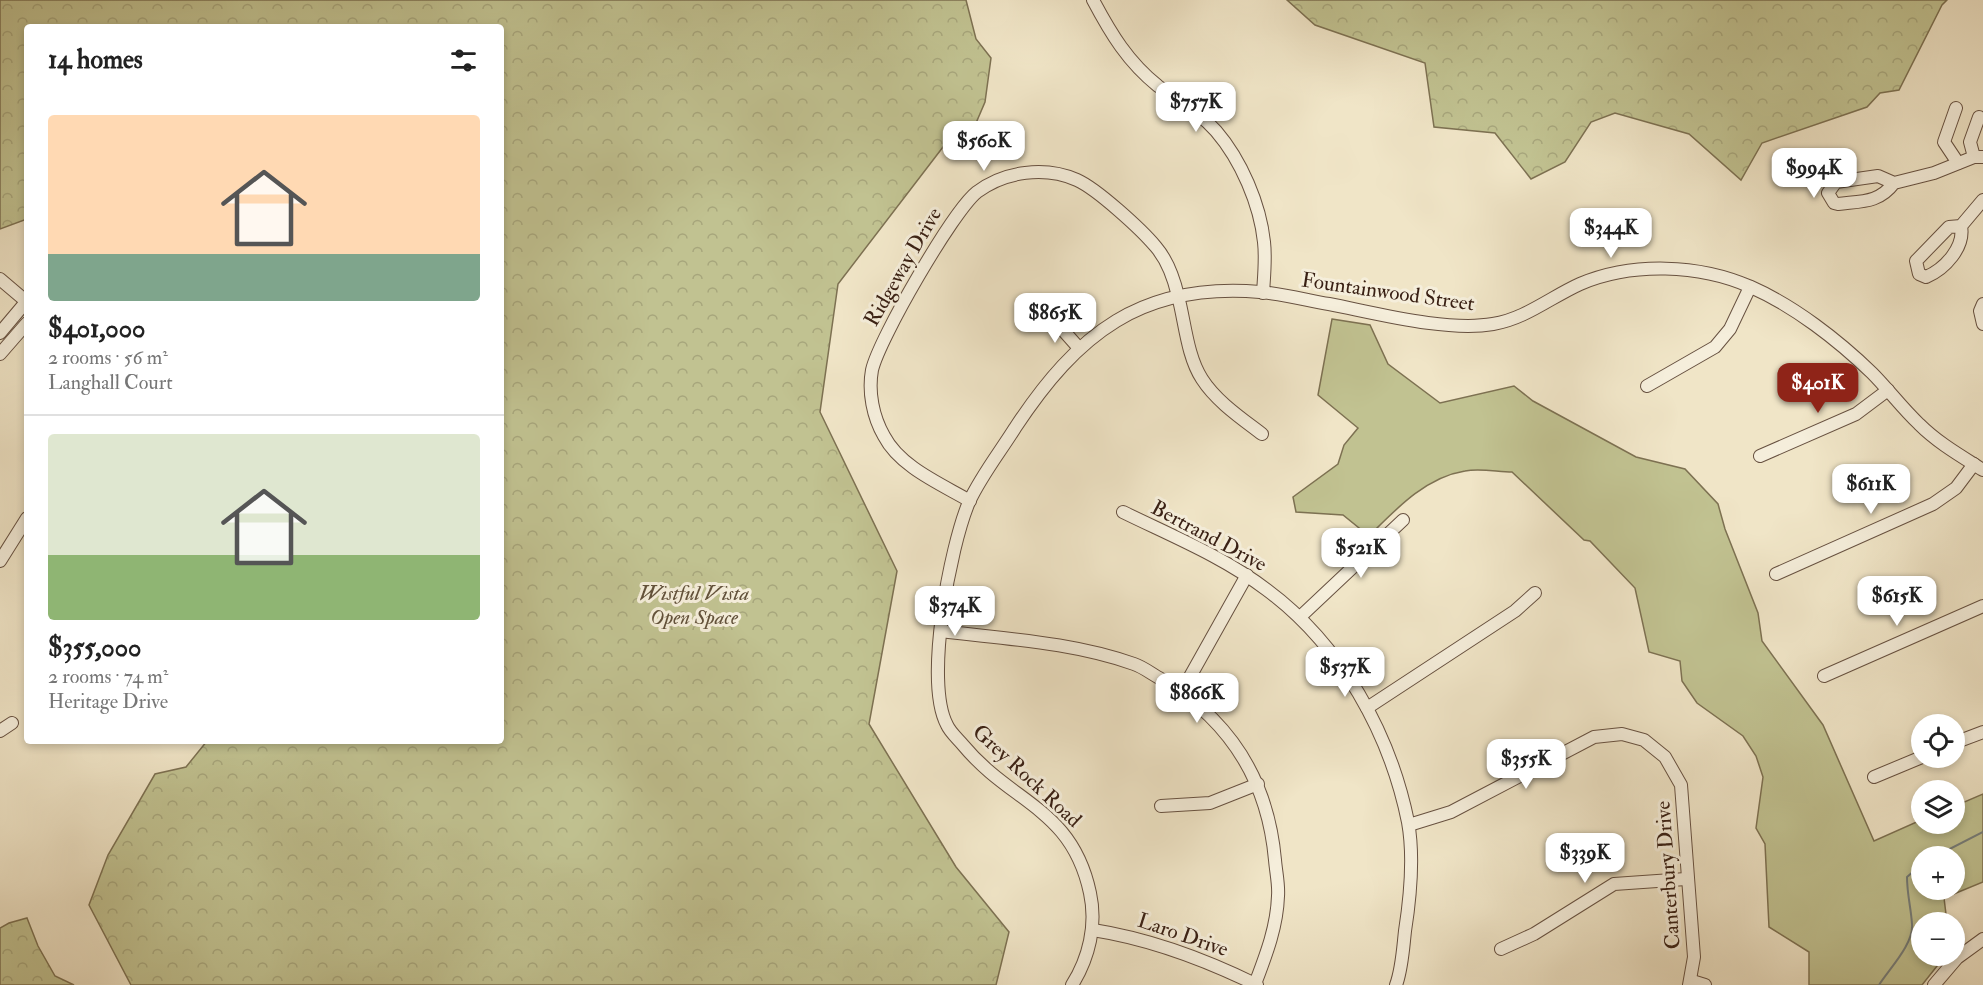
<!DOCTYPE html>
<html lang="en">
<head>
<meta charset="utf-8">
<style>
	body { margin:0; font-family:"IM FELL Double Pica",serif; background:#f2f2f2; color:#222; height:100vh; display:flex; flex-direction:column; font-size:22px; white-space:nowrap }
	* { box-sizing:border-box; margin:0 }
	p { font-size:20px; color:#767676 }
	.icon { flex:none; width:33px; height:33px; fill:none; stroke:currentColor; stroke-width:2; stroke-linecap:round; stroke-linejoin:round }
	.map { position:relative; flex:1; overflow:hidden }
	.panel { position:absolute; left:24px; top:24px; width:480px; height:720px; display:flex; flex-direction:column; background:#fff; border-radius:6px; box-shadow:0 3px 9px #0003 }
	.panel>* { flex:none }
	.tools { position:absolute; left:1911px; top:714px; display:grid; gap:12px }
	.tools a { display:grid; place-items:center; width:54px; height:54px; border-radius:50%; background:#fff; box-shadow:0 3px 9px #0003; font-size:30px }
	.price { position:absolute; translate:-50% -51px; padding:0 14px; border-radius:12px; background:#fff; color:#222; font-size:20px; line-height:39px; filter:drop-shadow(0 2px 3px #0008) }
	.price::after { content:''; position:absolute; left:50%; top:36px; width:18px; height:14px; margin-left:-9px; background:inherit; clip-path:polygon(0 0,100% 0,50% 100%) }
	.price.on { background:#8f2418; color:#fff }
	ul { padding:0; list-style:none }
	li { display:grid; align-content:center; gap:12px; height:318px; padding:0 24px }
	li+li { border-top:2px solid #e0e0e0 }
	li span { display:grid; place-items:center; height:186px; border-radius:6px; color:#555 }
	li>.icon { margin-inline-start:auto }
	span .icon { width:108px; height:108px; fill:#fffc; stroke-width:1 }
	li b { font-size:26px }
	h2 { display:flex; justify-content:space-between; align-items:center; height:72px; padding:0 24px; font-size:26px }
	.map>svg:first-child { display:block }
	.green { fill:#c1c291; stroke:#7d7152; stroke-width:1.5; fill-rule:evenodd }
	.forest { fill:url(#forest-crowns); stroke:#7d7152; stroke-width:1.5 }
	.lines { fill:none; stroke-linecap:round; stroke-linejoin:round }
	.stream { stroke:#767e7b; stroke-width:2 }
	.minor-casing { stroke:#675141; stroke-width:14 }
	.minor { stroke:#f5eedb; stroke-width:12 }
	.labels { text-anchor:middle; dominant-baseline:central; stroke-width:6; stroke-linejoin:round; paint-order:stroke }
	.street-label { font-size:21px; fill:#392014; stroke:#f5eedb }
	.park-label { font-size:21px; font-style:italic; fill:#62513a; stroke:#f5eedb }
</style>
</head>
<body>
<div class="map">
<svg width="1983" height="985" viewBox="0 0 1983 985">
	<defs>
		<pattern id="forest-crowns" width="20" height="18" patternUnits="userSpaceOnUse" patternTransform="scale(1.5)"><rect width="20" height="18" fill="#c1c291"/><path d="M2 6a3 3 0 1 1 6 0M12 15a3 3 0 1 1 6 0" fill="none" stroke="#a7a67c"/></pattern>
	</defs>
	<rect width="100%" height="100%" fill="#f0e5c7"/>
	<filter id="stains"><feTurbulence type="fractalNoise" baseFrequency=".00333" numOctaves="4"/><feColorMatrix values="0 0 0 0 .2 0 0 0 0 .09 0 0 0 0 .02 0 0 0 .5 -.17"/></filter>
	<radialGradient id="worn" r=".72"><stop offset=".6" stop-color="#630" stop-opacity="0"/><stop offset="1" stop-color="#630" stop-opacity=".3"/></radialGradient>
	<path class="green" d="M1332 319 1370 325 1388 364 1440 403 1514 386 1533 401 1636 457 1685 469 1718 504 1725 529 1758 613 1762 641 1823 725 1874 841 1921 820 1922 824H1954L1955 806 1983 794V882L1944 898 1947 922H1922V956H1945L1922 985H1809V952L1769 927 1765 844 1756 828 1763 777 1756 756 1743 736 1697 703 1682 681 1680 661 1649 652 1635 588 1590 541 1584 540 1512 472C1498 472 1480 468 1465 471 1426 477 1396 509 1369 536L1343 515 1296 512 1293 497 1338 464 1344 445 1358 428 1318 395ZM1922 856H1954V890H1922Z"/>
	<g class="forest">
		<path d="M0 0H966L976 39 991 58 985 102 967 144 943 147 838 284 820 412 897 571 869 724 956 867 1009 932 996 985H131L89 905 108 855 155 774 186 767 207 741H501V27H27V219L0 229Z"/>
		<path d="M1287 0H1947L1942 5 1899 90 1880 93 1867 107 1762 143 1741 180 1689 134 1615 113 1591 122 1565 162 1531 179 1495 133 1434 127 1425 63 1315 25Z"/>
		<path d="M27 918 38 946 55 976 74 985H0V928L9 923Z"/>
	</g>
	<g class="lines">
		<g class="stream">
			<path d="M1936 856 1983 832"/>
			<path d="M1879 985C1889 969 1914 944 1912 924 1911 908 1907 894 1907 877L1922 864"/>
		</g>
		<g class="minor-casing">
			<g id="minor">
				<path d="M1093 0C1111 34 1128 62 1158 86 1178 101 1199 112 1216 131 1241 160 1260 204 1264 242 1266 259 1264 276 1263 293"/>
				<path d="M1956 108 1944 142 1958 163"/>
				<path d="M1974 157 1970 142 1979 117"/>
				<path d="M1894 183C1879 203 1862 201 1838 204L1834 203 1828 193 1836 182 1878 176 1894 183 1934 173 1974 157H1983"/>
				<path d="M1961 226C1965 247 1945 269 1926 277L1919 274 1916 261 1949 227 1961 226 1983 200"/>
				<path d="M0 279 27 302"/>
				<path d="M1983 304 1980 311 1983 324"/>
				<path d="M1054 320 1078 347"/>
				<path d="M0 333 26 302"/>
				<path d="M0 354 27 323"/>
				<path d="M1647 386 1715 347 1730 329 1750 287"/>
				<path d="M1760 456 1856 414 1888 390"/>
				<path d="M970 501C941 484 900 467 884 436 873 417 868 392 872 370 879 339 953 211 977 192 1005 171 1045 166 1077 180 1097 189 1141 229 1156 247 1168 261 1174 279 1178 296 1185 322 1187 356 1202 379 1216 401 1241 418 1262 434"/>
				<path d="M1123 512C1172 536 1224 557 1267 590 1341 645 1390 733 1408 822 1414 855 1410 899 1405 931 1403 949 1402 969 1396 985"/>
				<path d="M0 561 27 518"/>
				<path d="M1776 574 1933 504 1956 488 1974 464"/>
				<path d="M1300 617 1403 520"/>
				<path d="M941 631C1005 639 1072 642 1134 664 1143 667 1152 674 1161 679 1230 720 1268 781 1275 860 1276 872 1279 885 1278 896 1277 927 1266 955 1255 984"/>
				<path d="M1824 676 1983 606"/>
				<path d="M1182 691 1247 575"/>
				<path d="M1367 708 1515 611 1535 593"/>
				<path d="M0 731 12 723"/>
				<path d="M1954 743 1983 732"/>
				<path d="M1874 777 1922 757"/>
				<path d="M1161 806 1210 803 1258 784"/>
				<path d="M1409 825 1451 812 1594 737 1622 734 1644 740 1665 757 1681 785 1694 957 1689 985"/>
				<path d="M1093 930C1151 939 1204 959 1257 985"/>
				<path d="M1501 949 1534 934 1614 884 1686 879"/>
				<path d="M1692 981 1705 985"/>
				<path d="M1072 985C1089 958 1097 925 1090 893 1072 808 1012 804 963 745 958 739 950 732 947 725 924 682 950 547 969 502 981 476 1000 452 1015 428 1077 334 1141 282 1260 292 1283 294 1306 300 1329 304 1376 313 1447 332 1493 324 1525 319 1551 297 1580 284 1632 262 1699 264 1751 287 1794 306 1838 340 1872 373 1888 389 1902 408 1919 424 1938 443 1961 456 1983 470"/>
				<path d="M1934 985 1957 958 1983 939"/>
			</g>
		</g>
		<use href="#minor" class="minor"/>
	</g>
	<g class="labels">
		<g class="street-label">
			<text transform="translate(903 267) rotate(-60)">Ridgeway Drive</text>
			<text transform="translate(1388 292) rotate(8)">Fountainwood Street</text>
			<text transform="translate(1209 536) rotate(28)">Bertrand Drive</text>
			<text transform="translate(1027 776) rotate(43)">Grey Rock Road</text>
			<text transform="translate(1668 875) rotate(-94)">Canterbury Drive</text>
			<text transform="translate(1183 935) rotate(19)">Laro Drive</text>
		</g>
		<g class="park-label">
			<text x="694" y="593">Wistful Vista<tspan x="694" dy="24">Open Space</tspan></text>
		</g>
	</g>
	<rect width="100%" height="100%" filter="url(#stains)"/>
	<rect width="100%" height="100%" fill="url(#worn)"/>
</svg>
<div class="tools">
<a><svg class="icon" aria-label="locate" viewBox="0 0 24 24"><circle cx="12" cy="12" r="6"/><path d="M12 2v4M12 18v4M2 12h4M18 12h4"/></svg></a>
<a><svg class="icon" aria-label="layers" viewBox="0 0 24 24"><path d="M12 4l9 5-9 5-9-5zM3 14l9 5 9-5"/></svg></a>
<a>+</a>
<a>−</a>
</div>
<b class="price" style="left:1196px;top:133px">$757K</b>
<b class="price" style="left:984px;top:172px">$560K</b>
<b class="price" style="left:1814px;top:199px">$994K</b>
<b class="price" style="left:1611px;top:259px">$344K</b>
<b class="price" style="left:1055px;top:344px">$865K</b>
<b class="price on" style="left:1818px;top:414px">$401K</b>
<b class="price" style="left:1871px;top:515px">$611K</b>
<b class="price" style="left:1361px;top:579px">$521K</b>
<b class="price" style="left:1897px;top:627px">$615K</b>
<b class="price" style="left:955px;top:637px">$374K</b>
<b class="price" style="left:1345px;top:698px">$537K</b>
<b class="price" style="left:1197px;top:724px">$866K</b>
<b class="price" style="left:1526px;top:790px">$355K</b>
<b class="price" style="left:1585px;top:884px">$339K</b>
<section class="panel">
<h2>14 homes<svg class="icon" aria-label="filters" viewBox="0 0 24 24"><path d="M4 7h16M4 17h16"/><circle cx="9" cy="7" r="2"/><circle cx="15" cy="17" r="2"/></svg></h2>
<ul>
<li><span style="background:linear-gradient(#ffd9b3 75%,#7fa58c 0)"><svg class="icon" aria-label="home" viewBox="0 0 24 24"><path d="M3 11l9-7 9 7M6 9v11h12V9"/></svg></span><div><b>$401,000</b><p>2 rooms · 56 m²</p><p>Langhall Court</p></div></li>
<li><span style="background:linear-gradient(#dfe7d0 65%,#8fb573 0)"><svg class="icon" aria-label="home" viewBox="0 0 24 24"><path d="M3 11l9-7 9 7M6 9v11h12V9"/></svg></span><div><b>$355,000</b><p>2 rooms · 74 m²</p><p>Heritage Drive</p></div></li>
</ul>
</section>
</div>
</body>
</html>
